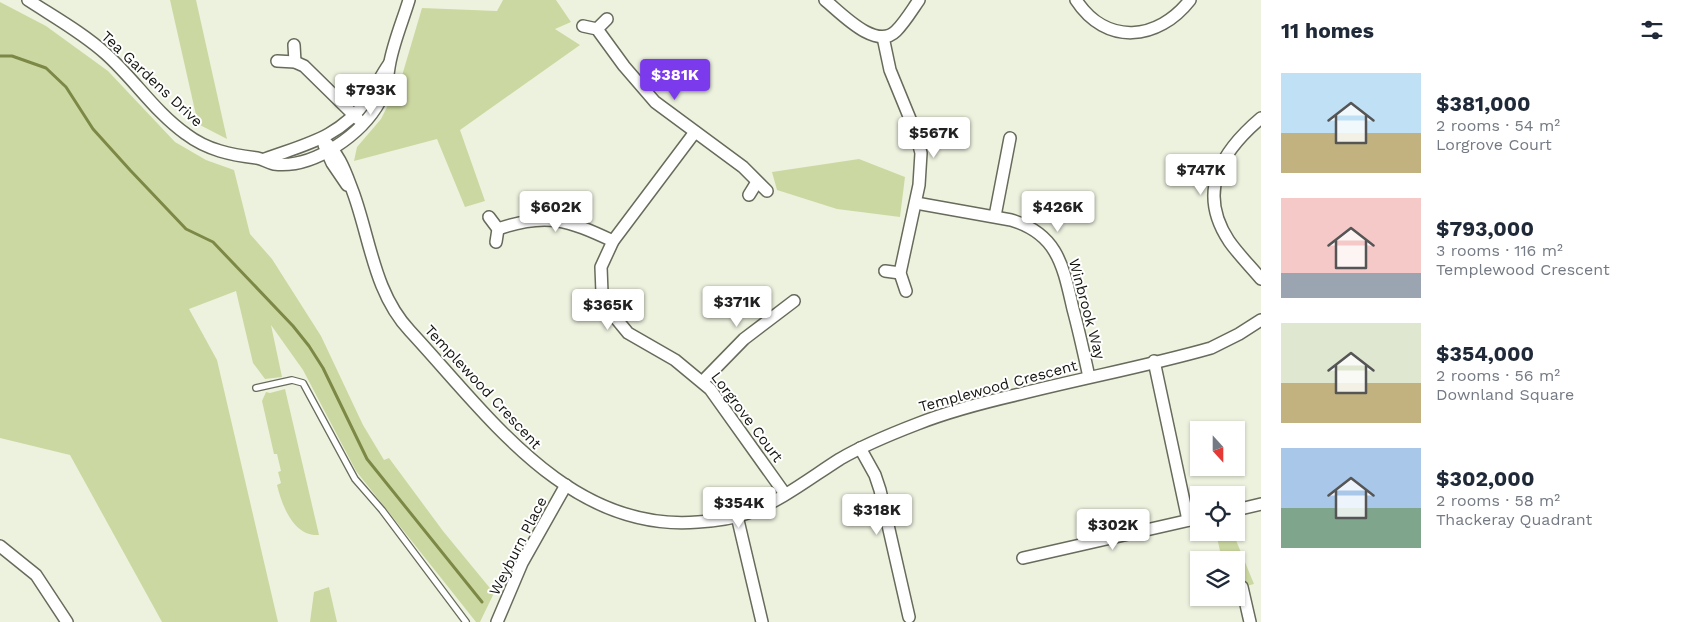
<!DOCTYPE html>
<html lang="en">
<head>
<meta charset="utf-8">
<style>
	body { margin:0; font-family:"Work Sans",sans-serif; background:#f6f6f7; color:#1f2937; height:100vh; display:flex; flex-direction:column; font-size:19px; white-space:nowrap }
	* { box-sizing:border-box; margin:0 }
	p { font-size:16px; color:#747a83 }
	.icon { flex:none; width:28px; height:28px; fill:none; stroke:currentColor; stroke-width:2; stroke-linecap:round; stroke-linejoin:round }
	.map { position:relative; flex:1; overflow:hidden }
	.drawer { display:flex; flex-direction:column; background:#fff; width:425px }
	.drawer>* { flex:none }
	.needle { width:32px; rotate:159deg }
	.fabs { position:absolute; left:1190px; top:421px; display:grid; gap:10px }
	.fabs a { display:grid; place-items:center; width:55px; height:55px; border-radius:0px; background:#fff; box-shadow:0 1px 4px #0004; font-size:25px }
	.price { position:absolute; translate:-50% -42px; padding:0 11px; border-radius:5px; background:#fff; color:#222; font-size:16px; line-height:32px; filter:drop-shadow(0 1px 2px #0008) }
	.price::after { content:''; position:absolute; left:50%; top:30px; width:15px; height:11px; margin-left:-8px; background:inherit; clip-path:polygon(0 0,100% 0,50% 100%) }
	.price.selected { background:#7c3aed; color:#fff }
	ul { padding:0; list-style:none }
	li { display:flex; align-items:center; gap:15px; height:125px; padding:0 20px }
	li span { display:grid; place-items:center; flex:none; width:140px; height:100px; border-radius:0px; color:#555 }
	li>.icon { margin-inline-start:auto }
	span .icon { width:60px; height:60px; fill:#fffc; stroke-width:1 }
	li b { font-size:21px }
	h2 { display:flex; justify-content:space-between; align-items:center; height:60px; padding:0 20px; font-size:21px }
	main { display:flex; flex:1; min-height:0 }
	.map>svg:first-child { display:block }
	.green { fill:#ccd8a1 }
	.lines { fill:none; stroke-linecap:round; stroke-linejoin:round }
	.stream { stroke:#7c8846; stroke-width:3 }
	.service-casing { stroke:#676b5b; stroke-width:8 }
	.minor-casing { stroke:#676b5b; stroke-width:14 }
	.service { stroke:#fff; stroke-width:5.5 }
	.minor { stroke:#fff; stroke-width:11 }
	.labels { text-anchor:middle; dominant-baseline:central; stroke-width:4; stroke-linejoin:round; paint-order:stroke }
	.street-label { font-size:15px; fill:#14150f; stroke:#fff }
</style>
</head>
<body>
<main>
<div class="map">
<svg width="1261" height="622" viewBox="0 0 1261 622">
	<rect width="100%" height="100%" fill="#edf2df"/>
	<g class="green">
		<path d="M170 0H196L227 139 198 124Z"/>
		<path d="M503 0H556L571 22 555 29 580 45 460 130 485 201 465 207 437 139 354 161 357 147 381 119 401 79 422 8 497 11Z"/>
		<path d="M0 2 46 26 108 71 175 142 206 160 234 170 250 234 272 259 321 336 363 425 384 460 389 458 443 531 494 593 480 622H476L356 471 303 370 271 325 282 377 265 379 253 363 236 291 189 309 217 360 278 622H162L70 455 0 438Z"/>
		<path d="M859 159 905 177 900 217 837 209 777 190 772 172Z"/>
		<path d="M285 389 319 535C294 537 282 506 277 485L281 483 278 472 281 471 277 454H274L262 401 266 392 270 393Z"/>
		<path d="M1216 533H1233L1254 584 1236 589V560H1222Z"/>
		<path d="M329 587 337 622H310L314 592Z"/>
	</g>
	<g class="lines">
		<path class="stream" d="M0 56H12L46 68 66 87 93 129 130 170 186 229 213 242 293 326 309 346 323 368 367 459 482 602"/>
		<g class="service-casing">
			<path id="service" d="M256 388 292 380 303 383 355 479 382 510 466 622"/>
		</g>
		<g class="minor-casing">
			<g id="minor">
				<path d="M28 0C54 17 83 33 106 54 134 79 155 112 186 134 207 150 231 155 257 158 263 159 268 163 274 164 314 169 362 134 380 101 388 88 387 76 390 62 394 41 403 20 409 0"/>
				<path d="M825 0C841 13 876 51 896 31 905 22 912 10 919 0"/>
				<path d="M1076 0C1106 46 1158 41 1190 0"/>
				<path d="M583 26 597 29 624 66 655 102 743 167 767 191"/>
				<path d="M597 29 607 19"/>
				<path d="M883 37 890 70 915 131 921 153 919 185 900 273 906 291"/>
				<path d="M294 45 295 62"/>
				<path d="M277 61 295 62 304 66 358 119"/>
				<path d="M1261 118C1222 151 1196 191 1229 241 1238 254 1251 267 1261 279"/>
				<path d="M695 132 613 241 601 267 602 293 609 310 628 333 675 360 710 389 785 494"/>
				<path d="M322 139C340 154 345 171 353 192 370 238 374 293 410 331 488 415 569 533 698 522 715 521 732 519 748 513 781 501 810 478 840 459 864 445 891 434 917 424 950 411 985 402 1020 394 1083 378 1148 366 1211 348L1239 334 1261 320"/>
				<path d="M324 145 332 163 347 185"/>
				<path d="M265 159C306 144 339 138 367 100 375 89 381 75 389 64"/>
				<path d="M749 195 757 182"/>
				<path d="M916 203 1011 220C1058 234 1063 266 1073 309 1079 331 1084 354 1089 377"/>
				<path d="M995 216 1010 138"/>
				<path d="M489 217 498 229 496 242"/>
				<path d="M498 229C546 212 568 220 613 241"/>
				<path d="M885 271 900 273"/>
				<path d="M1154 361 1188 520"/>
				<path d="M703 381 744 339 794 301"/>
				<path d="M860 448 875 475 880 490 909 617"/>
				<path d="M1236 510 1261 504"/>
				<path d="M737 516 762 622"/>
				<path d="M0 546 36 575 67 622"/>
				<path d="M1023 558 1199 518"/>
				<path d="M1242 587 1250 622"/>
				<path d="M497 622 522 563 566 485"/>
			</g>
		</g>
		<use href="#service" class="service"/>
		<use href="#minor" class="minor"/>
	</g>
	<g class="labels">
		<g class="street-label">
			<text transform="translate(152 79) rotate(43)">Tea Gardens Drive</text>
			<text transform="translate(1087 309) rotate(75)">Winbrook Way</text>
			<text transform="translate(998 386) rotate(-15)">Templewood Crescent</text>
			<text transform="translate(483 387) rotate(47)">Templewood Crescent</text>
			<text transform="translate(747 417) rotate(53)">Lorgrove Court</text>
			<text transform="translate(518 546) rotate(-63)">Weyburn Place</text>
		</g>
	</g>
</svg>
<div class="fabs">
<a><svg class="needle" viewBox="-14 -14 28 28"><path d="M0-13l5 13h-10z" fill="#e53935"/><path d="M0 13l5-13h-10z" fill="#747a83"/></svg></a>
<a><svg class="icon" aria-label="locate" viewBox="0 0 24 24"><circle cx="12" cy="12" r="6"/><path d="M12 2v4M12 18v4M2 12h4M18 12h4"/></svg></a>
<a><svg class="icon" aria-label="layers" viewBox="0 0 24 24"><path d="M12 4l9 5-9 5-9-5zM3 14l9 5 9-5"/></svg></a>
</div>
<b class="price selected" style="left:675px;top:101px">$381K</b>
<b class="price" style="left:371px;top:116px">$793K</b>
<b class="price" style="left:934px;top:159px">$567K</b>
<b class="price" style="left:1201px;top:196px">$747K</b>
<b class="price" style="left:556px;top:233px">$602K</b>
<b class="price" style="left:1058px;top:233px">$426K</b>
<b class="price" style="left:737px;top:328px">$371K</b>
<b class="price" style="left:608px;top:331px">$365K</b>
<b class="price" style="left:739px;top:529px">$354K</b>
<b class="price" style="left:877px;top:536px">$318K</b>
<b class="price" style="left:1113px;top:551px">$302K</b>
</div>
<section class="drawer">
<h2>11 homes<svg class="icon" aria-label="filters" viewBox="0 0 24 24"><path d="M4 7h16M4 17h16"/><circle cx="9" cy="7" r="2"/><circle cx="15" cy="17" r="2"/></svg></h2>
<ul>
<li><span style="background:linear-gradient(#bfe0f5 60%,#c2b280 0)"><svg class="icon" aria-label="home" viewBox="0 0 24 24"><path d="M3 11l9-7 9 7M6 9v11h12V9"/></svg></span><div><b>$381,000</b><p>2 rooms · 54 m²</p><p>Lorgrove Court</p></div></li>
<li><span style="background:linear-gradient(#f6c9c9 75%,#9aa5b1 0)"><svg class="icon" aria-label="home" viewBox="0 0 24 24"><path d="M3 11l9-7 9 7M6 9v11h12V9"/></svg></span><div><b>$793,000</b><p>3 rooms · 116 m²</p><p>Templewood Crescent</p></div></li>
<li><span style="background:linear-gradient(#dfe7d0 60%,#c2b280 0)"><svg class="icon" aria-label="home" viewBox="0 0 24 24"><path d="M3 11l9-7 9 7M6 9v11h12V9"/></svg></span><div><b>$354,000</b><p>2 rooms · 56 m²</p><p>Downland Square</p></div></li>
<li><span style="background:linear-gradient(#a9c7e8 60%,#7fa58c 0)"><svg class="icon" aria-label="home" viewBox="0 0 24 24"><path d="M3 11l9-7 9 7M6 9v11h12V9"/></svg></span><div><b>$302,000</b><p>2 rooms · 58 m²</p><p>Thackeray Quadrant</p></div></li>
</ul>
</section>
</main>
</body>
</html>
